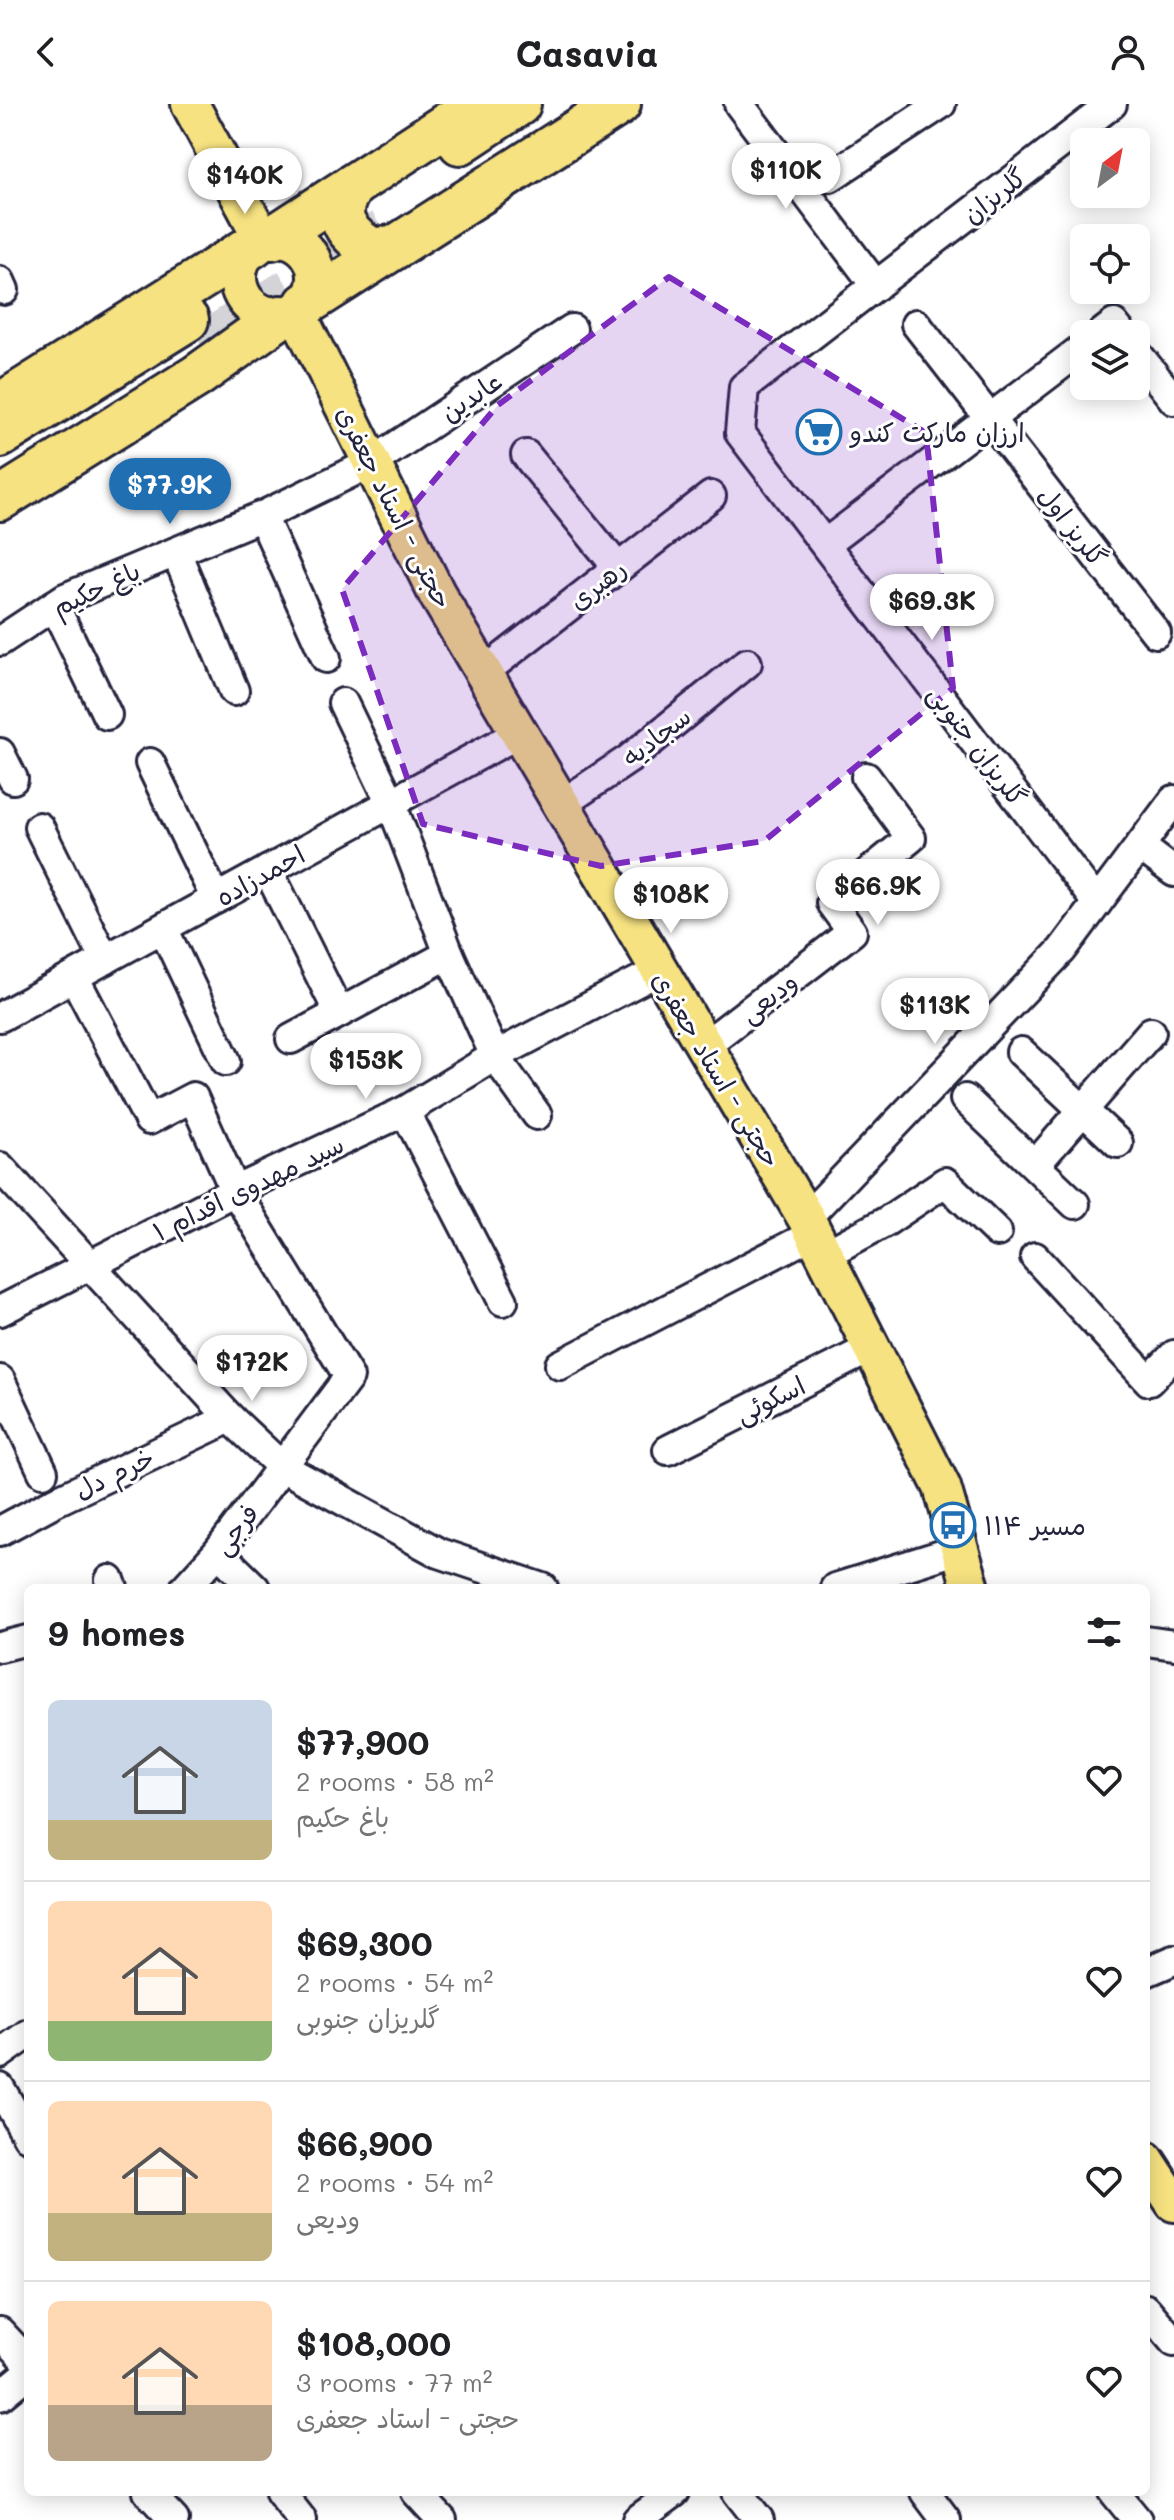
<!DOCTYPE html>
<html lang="en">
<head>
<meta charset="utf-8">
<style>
	body { margin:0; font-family:Mali,"Playpen Sans Arabic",sans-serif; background:#f6f6f6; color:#202124; height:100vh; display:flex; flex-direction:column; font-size:30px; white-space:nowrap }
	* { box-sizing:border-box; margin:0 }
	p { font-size:26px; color:#757577 }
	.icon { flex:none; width:44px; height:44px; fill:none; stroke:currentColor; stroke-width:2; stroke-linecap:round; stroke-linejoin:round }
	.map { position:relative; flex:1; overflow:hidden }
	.panel { position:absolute; left:24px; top:1480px; width:1126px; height:912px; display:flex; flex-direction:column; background:#fff; border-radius:12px; box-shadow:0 4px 20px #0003 }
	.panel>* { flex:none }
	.needle { width:52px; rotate:32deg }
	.tools { position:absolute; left:1070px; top:24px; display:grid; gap:16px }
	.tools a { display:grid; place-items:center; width:80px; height:80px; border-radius:12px; background:#fff; box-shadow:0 4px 20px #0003; font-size:40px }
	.price { position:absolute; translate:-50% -68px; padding:0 18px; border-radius:28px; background:#fff; color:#222; font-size:26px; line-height:52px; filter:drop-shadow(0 2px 4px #0008) }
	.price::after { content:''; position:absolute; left:50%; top:48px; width:24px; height:18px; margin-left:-12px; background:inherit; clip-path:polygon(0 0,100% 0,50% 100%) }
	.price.on { background:#1f6fb2; color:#fff }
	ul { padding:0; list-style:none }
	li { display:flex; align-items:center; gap:24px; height:200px; padding:0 24px }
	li+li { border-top:2px solid #e0e0e0 }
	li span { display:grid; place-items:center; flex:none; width:224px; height:160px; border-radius:12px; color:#555 }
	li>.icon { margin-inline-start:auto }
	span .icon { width:96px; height:96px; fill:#fffc; stroke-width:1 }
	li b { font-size:34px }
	h2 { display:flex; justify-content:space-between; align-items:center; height:96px; padding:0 24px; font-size:34px }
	header { display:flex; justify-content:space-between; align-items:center; height:104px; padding:0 24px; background:#fff; font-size:36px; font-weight:700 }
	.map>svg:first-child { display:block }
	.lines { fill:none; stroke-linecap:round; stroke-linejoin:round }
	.highway-tunnel { stroke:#d3d3d8; stroke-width:42; stroke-dasharray:42 21; stroke-linecap:butt }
	.minor-casing { stroke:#22223b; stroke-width:34 }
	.major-casing { stroke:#22223b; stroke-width:42 }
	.highway-casing { stroke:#22223b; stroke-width:48 }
	.minor { stroke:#fff; stroke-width:28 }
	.major { stroke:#f6e281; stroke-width:36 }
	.highway { stroke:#f6e281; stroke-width:42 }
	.marked { fill:#7b2cbf; fill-opacity:0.2; stroke:#7b2cbf; stroke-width:6; stroke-dasharray:16 10; stroke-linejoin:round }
	.labels { text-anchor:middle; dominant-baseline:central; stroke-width:6; stroke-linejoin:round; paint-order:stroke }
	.street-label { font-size:26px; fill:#22223b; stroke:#fff }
	.poi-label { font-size:26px; fill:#22223b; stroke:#fff; text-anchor:start }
</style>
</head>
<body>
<header><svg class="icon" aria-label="back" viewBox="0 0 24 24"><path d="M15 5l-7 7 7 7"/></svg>Casavia<svg class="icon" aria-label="person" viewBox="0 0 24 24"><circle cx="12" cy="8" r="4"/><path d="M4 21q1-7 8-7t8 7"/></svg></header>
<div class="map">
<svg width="1174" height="2416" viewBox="0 0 1174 2416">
	<rect width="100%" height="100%" fill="#fff"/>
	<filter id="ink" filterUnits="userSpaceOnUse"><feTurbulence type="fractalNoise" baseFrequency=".0125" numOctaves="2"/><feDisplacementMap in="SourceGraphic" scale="16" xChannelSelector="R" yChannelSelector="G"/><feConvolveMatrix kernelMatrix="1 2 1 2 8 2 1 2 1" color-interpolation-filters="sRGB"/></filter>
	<g filter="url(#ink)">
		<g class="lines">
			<path class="highway-tunnel" d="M201 241 383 126"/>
			<g class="minor-casing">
				<g id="minor">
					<path d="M739 0 876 182"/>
					<path d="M830 73 941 0"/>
					<path d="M0 177 4 186"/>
					<path d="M916 220 1156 529"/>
					<path d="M1101 230 1114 220 1122 230"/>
					<path d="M1136 248 1174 296"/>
					<path d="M526 351 618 464"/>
					<path d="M262 412 326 554"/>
					<path d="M825 440 1084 243"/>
					<path d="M176 448 234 587"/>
					<path d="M54 501 107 611"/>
					<path d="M0 537 65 494 262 412 371 359 572 225"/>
					<path d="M484 568 711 392"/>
					<path d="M343 599 391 699 449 850"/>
					<path d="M0 649 13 675"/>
					<path d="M150 659 216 795"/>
					<path d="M562 700 629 655 747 559"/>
					<path d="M39 723 105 856"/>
					<path d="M1140 742 1174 768"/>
					<path d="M268 766 339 909"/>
					<path d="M1097 799 740 329 744 283 1112 0"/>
					<path d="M163 824 226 957"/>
					<path d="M74 873 149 1016 193 993 235 1087 349 1273 218 1448 185 1484"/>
					<path d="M0 913 519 629"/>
					<path d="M291 935 449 850 495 952 537 1011"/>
					<path d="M704 942 852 828 831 799 911 734 866 673"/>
					<path d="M1021 948 1118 1039"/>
					<path d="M965 995 1075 1100"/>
					<path d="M405 1007 503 1197"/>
					<path d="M1036 1060 1151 928"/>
					<path d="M0 1063 230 1314 282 1363 439 1449 543 1484"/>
					<path d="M806 1114 1062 846 1174 696"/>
					<path d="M824 1151 887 1117 945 1078 997 1128"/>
					<path d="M1035 1153 1149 1277 1174 1251"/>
					<path d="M0 1207 235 1087 405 1007 495 952 658 867"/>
					<path d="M560 1261 813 1130"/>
					<path d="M0 1276 43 1368"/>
					<path d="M668 1346 871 1244"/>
					<path d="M0 1427 54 1398 230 1314"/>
					<path d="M218 1448 255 1484"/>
					<path d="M110 1476 113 1484"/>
					<path d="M835 1484 960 1445"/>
					<path d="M1146 1537 1174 1541"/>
					<path d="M0 1543 28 1536"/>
					<path d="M1146 1868 1174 1856"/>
					<path d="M0 1950 28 1930"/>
					<path d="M0 1984 28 2033"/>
					<path d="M1146 2205 1174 2238"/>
					<path d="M0 2228 28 2258"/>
					<path d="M0 2292 28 2269"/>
					<path d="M148 2388 174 2416"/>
					<path d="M280 2388 302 2416"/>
					<path d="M416 2388 442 2416"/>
					<path d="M737 2388 759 2416"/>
					<path d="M925 2388 946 2416"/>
					<path d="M1114 2388 1137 2416"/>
					<path d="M637 2416 675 2388"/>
				</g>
			</g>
			<g class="major-casing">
				<g id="major">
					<path d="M190 0 263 136"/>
					<circle cx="277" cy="173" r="39"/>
					<path d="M296 207 437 490 806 1114 942 1383 971 1484"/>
					<path d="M1146 2056 1174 2099"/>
				</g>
			</g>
			<g class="highway-casing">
				<g id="highway">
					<path d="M460 39 519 0"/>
					<path d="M352 82C332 112 344 129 373 146L397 142"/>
					<path d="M272 134 478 0"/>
					<path d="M306 200 619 0"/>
					<path d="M0 301 254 141"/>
					<path d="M0 332 187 216"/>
					<path d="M0 395 197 272 280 213"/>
				</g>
			</g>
			<use href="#minor" class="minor"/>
			<use href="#major" class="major"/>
			<use href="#highway" class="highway"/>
		</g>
	</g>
	<path class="marked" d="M669 173 926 329 953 584 764 737 601 762 423 720 342 485 498 301Z"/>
	<defs>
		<g id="supermarket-ring" transform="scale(2.3)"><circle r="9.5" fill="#fff" stroke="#1f6fb2" stroke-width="1.5"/><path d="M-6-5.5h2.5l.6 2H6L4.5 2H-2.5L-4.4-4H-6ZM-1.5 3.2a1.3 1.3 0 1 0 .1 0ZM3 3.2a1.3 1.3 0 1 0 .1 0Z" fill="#1f6fb2"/></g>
		<g id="bus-ring" transform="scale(2.3)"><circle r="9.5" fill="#fff" stroke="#1f6fb2" stroke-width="1.5"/><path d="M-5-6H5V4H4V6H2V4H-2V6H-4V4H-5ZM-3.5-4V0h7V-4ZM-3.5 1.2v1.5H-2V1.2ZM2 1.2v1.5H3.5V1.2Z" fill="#1f6fb2"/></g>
	</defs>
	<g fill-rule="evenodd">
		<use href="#supermarket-ring" x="819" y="328"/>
		<use href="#bus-ring" x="953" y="1421"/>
	</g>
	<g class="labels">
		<g class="street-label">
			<text transform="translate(994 91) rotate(-38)">گلریزان</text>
			<text transform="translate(471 292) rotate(-34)">عابدین</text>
			<text transform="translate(395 403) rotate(63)">حجتی - استاد جعفری</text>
			<text transform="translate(1073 422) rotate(52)">گلریز اول</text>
			<text transform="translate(597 480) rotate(-38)">رهبری</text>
			<text transform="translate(96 484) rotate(-25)">باغ حکیم</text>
			<text transform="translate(656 632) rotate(-38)">سجادیه</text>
			<text transform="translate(978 641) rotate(53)">گلریزان جنوبی</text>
			<text transform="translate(260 771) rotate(-29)">احمدزاده</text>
			<text transform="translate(768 893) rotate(-38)">ودیعی</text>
			<text transform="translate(717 965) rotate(59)">حجتی - استاد جعفری</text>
			<text transform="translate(248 1083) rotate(-26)">سید مهدوی اقدام ۱</text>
			<text transform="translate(770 1295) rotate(-26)">اسکوئی</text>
			<text transform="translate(114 1369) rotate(-25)">خرم دل</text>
			<text transform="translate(235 1425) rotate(-52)">فرجی</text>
		</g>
		<g class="poi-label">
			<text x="850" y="328">ارزان مارکت کندو</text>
			<text x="984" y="1421">مسیر ۱۱۴</text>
		</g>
	</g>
</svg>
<div class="tools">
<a><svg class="needle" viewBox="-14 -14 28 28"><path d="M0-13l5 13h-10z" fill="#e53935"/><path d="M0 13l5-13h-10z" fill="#757577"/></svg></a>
<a><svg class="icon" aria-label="locate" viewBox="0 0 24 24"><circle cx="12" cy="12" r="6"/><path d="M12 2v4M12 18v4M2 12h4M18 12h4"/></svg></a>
<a><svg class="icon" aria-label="layers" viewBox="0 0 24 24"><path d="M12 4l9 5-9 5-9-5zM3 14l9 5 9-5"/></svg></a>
</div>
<b class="price" style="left:786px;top:107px">$110K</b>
<b class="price" style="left:245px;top:112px">$140K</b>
<b class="price on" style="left:170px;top:422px">$77.9K</b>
<b class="price" style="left:932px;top:538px">$69.3K</b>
<b class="price" style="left:878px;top:823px">$66.9K</b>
<b class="price" style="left:671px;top:831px">$108K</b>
<b class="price" style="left:935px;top:942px">$113K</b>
<b class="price" style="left:366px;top:997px">$153K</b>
<b class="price" style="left:252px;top:1299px">$172K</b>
<section class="panel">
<h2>9 homes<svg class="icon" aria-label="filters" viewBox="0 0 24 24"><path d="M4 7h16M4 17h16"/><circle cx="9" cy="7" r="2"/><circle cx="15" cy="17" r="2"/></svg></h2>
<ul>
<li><span style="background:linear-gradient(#c9d6e8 75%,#c2b280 0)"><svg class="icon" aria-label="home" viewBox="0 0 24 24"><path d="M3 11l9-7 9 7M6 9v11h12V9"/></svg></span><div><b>$77,900</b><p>2 rooms · 58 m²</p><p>باغ حکیم</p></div><svg class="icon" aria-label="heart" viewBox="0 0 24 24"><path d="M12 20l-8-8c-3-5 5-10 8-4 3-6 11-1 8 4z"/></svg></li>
<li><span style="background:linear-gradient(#ffd9b3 75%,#8fb573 0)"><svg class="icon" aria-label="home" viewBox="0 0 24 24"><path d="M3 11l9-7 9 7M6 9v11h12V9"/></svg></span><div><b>$69,300</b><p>2 rooms · 54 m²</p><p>گلریزان جنوبی</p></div><svg class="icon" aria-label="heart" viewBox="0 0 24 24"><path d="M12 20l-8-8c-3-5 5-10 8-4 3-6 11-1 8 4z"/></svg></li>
<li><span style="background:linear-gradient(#ffd9b3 70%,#c2b280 0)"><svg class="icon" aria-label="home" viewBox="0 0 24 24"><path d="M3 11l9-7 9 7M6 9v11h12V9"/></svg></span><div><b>$66,900</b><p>2 rooms · 54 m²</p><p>ودیعی</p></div><svg class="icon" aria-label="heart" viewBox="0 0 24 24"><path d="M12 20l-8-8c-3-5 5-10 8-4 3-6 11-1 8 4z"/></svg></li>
<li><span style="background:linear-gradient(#ffd9b3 65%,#b9a48a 0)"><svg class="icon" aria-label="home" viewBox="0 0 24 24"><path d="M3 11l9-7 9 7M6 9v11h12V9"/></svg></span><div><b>$108,000</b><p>3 rooms · 77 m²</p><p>حجتی - استاد جعفری</p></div><svg class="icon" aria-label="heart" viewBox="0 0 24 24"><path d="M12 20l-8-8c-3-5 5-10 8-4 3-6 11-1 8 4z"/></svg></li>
</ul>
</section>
</div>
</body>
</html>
